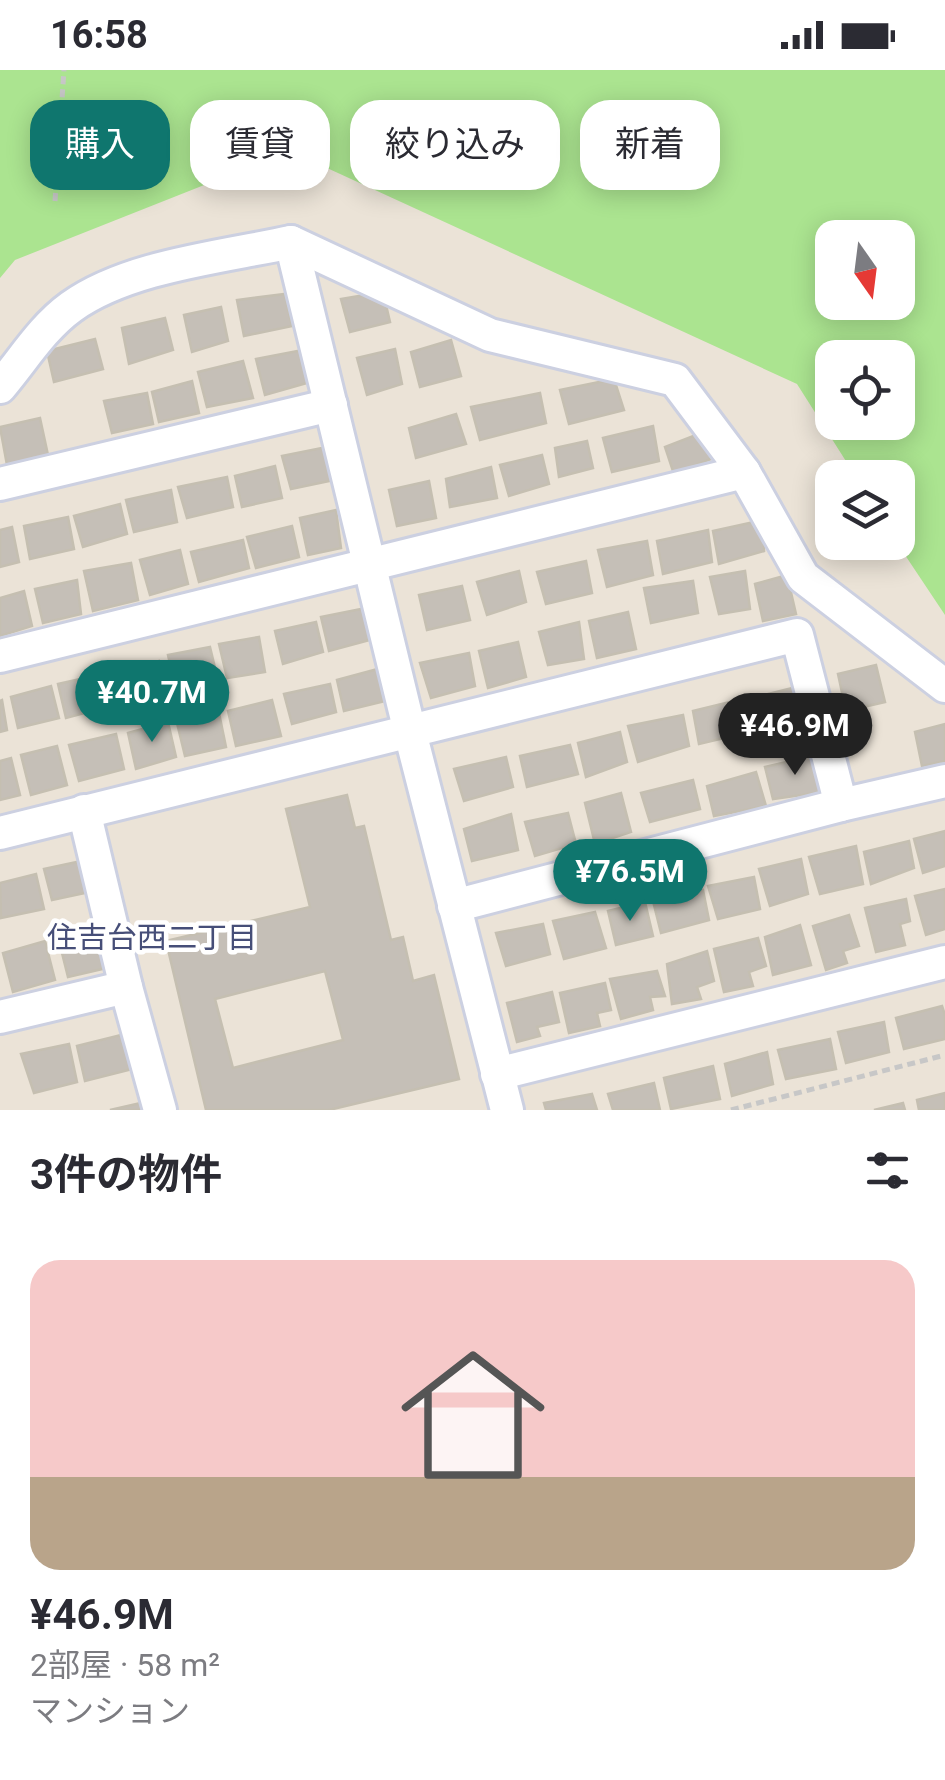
<!DOCTYPE html>
<html lang="ja">
<head>
<meta charset="utf-8">
<style>
	body { margin:0; font-family:Roboto,"Noto Sans JP",sans-serif; background:#f2f2f3; color:#2b2b33; height:100vh; display:flex; flex-direction:column; font-size:38px; white-space:nowrap }
	* { box-sizing:border-box; margin:0 }
	p { font-size:32px; color:#7c7c81 }
	.icon { flex:none; width:55px; height:55px; fill:none; stroke:currentColor; stroke-width:2; stroke-linecap:round; stroke-linejoin:round }
	.map { position:relative; height:1040px; overflow:hidden }
	.drawer { display:flex; flex-direction:column; background:#fff; flex:1 }
	.drawer>* { flex:none }
	.top-card { position:absolute; left:30px; top:30px; width:885px; height:90px; display:flex; gap:20px }
	.needle { width:65px; rotate:166deg }
	.controls { position:absolute; left:815px; top:150px; display:grid; gap:20px }
	.controls a { display:grid; place-items:center; width:100px; height:100px; border-radius:20px; background:#fff; box-shadow:0 5px 25px #0003; font-size:50px }
	.price { position:absolute; translate:-50% -85px; padding:0 22px; border-radius:35px; background:#0f766e; color:#fff; font-size:32px; line-height:65px; filter:drop-shadow(0 2px 5px #0008) }
	.price::after { content:''; position:absolute; left:50%; top:60px; width:30px; height:22px; margin-left:-15px; background:inherit; clip-path:polygon(0 0,100% 0,50% 100%) }
	.price.active { background:#222; color:#fff }
	ul { padding:0; list-style:none }
	li { display:grid; align-content:center; gap:20px; height:530px; padding:0 30px }
	li span { display:grid; place-items:center; height:310px; border-radius:30px; color:#555 }
	li>.icon { margin-inline-start:auto }
	span .icon { width:180px; height:180px; fill:#fffc; stroke-width:1 }
	li b { font-size:42px }
	h2 { display:flex; justify-content:space-between; align-items:center; height:120px; padding:0 30px; font-size:42px }
	.chip { padding:0 35px; border-radius:30px; background:#fff; box-shadow:0 5px 25px #0003; font-size:35px; line-height:90px }
	.chip.active { background:#0f766e; color:#fff }
	.status { display:flex; justify-content:space-between; align-items:center; height:70px; padding:0 50px; background:#fff; direction:ltr }
	.status svg { height:28px; fill:currentColor }
	.map>svg:first-child { display:block }
	.green { fill:#abe490; fill-rule:evenodd }
	.building { fill:#c5bfb7; stroke:#c5bfb1; stroke-width:2.5; fill-rule:evenodd }
	.lines { fill:none; stroke-linecap:round; stroke-linejoin:round }
	.minor-casing { stroke:#ccd0e1; stroke-width:38 }
	.path { stroke:#c7c7c7; stroke-width:5; stroke-dasharray:8 5; stroke-linecap:butt }
	.minor { stroke:#fff; stroke-width:32 }
	.labels { text-anchor:middle; dominant-baseline:central; stroke-width:9; stroke-linejoin:round; paint-order:stroke }
	.neighbourhood-label { font-size:30px; fill:#464e78; stroke:#fff }
</style>
</head>
<body>
<div class="status"><b>16:58</b><svg viewBox="0 0 49 12"><path d="M0 12V9h3v3zM5 12V6h3v6zM10 12V3h3v9zM15 12V0h3v12zM26 1h20v11H26zM47 4h2v5h-2z"/></svg></div>
<div class="map">
<svg width="945" height="1040" viewBox="0 0 945 1040">
	<rect width="100%" height="100%" fill="#ebe3d7"/>
	<path class="green" d="M0 0H945V545L897 473 898 408 856 407 797 314 290 81 15 190 0 208ZM832 168H898V232H832ZM832 288H898V352H832Z"/>
	<g class="building">
		<path d="M383 222 390 252 350 262 341 229Z"/>
		<path d="M285 224 292 256 244 266 237 230Z"/>
		<path d="M221 237 228 271 192 282 184 245Z"/>
		<path d="M165 248 173 280 129 294 122 258Z"/>
		<path d="M95 269 103 299 54 312 47 281Z"/>
		<path d="M451 270 461 306 420 317 411 282Z"/>
		<path d="M395 279 402 314 367 325 357 288Z"/>
		<path d="M303 280 310 312 265 325 256 289Z"/>
		<path d="M243 291 253 328 207 337 198 302Z"/>
		<path d="M614 309 624 340 569 354 560 320Z"/>
		<path d="M192 311 199 343 159 352 152 322Z"/>
		<path d="M147 323 153 354 112 363 104 331Z"/>
		<path d="M540 323 546 353 480 370 471 337Z"/>
		<path d="M456 344 466 374 416 388 409 358Z"/>
		<path d="M40 348 48 385 7 395 0 357Z"/>
		<path d="M653 356 659 391 612 402 603 368Z"/>
		<path d="M706 361 718 386 674 404 665 377Z"/>
		<path d="M587 371 593 398 559 407 555 378Z"/>
		<path d="M327 377 334 410 291 419 282 386Z"/>
		<path d="M542 385 549 414 509 426 500 395Z"/>
		<path d="M275 396 282 428 242 437 235 406Z"/>
		<path d="M491 397 497 428 450 437 446 409Z"/>
		<path d="M227 407 233 437 187 448 178 417Z"/>
		<path d="M429 411 436 448 397 456 389 420Z"/>
		<path d="M171 420 177 452 134 462 126 430Z"/>
		<path d="M120 434 127 464 83 477 74 446Z"/>
		<path d="M336 440 341 478 308 485 300 448Z"/>
		<path d="M68 447 74 479 30 489 24 456Z"/>
		<path d="M763 450 764 481 719 494 713 461Z"/>
		<path d="M292 456 299 487 256 498 247 467Z"/>
		<path d="M12 457 19 492 0 497V460Z"/>
		<path d="M708 460 712 492 663 504 657 471Z"/>
		<path d="M243 470 249 498 199 512 191 482Z"/>
		<path d="M647 471 653 505 607 517 598 480Z"/>
		<path d="M180 480 188 514 150 525 140 490Z"/>
		<path d="M586 491 592 523 546 534 537 502Z"/>
		<path d="M131 493 138 530 93 541 84 501Z"/>
		<path d="M519 501 526 532 487 545 477 512Z"/>
		<path d="M745 501 750 539 719 544 710 507Z"/>
		<path d="M787 505 796 544 763 551 755 514Z"/>
		<path d="M77 510 81 544 43 553 35 519Z"/>
		<path d="M693 511 698 543 651 553 644 518Z"/>
		<path d="M462 516 470 550 427 560 419 525Z"/>
		<path d="M24 521 32 556 0 566V528Z"/>
		<path d="M366 538 373 569 329 581 321 547Z"/>
		<path d="M628 542 636 579 597 588 589 551Z"/>
		<path d="M316 552 323 582 283 594 275 561Z"/>
		<path d="M579 552 584 589 548 595 539 562Z"/>
		<path d="M259 567 265 602 227 608 219 574Z"/>
		<path d="M518 572 526 607 488 618 479 581Z"/>
		<path d="M210 577 218 610 176 621 168 585Z"/>
		<path d="M469 583 475 616 431 628 420 593Z"/>
		<path d="M159 591 167 623 124 635 115 602Z"/>
		<path d="M876 595 885 632 846 641 838 604Z"/>
		<path d="M381 598 389 630 344 641 337 610Z"/>
		<path d="M107 603 114 635 66 648 58 614Z"/>
		<path d="M330 614 336 642 292 654 284 624Z"/>
		<path d="M51 616 59 648 18 658 11 627Z"/>
		<path d="M796 617 802 643 760 656 752 628Z"/>
		<path d="M742 629 749 662 699 674 693 641Z"/>
		<path d="M2 630 7 660 0 662V631Z"/>
		<path d="M272 630 281 666 236 676 228 641Z"/>
		<path d="M218 638 226 677 185 686 176 649Z"/>
		<path d="M683 645 689 676 638 692 628 656Z"/>
		<path d="M168 652 176 687 136 699 128 663Z"/>
		<path d="M945 654V691L922 696 915 662Z"/>
		<path d="M620 662 627 692 586 707 578 673Z"/>
		<path d="M116 664 124 699 79 711 69 675Z"/>
		<path d="M570 675 578 704 527 717 520 686Z"/>
		<path d="M57 676 67 715 31 725 21 685Z"/>
		<path d="M816 685 823 722 773 729 765 697Z"/>
		<path d="M506 687 513 717 464 731 454 699Z"/>
		<path d="M11 688 20 725 0 730V691Z"/>
		<path d="M756 702 766 736 714 746 707 716Z"/>
		<path d="M693 710 700 739 650 752 641 723Z"/>
		<path d="M621 723 631 762 595 774 585 733Z"/>
		<path d="M347 725 355 758 364 756 391 870 403 867 413 911 434 905 459 1009 329 1040H206L166 871 310 837 286 739ZM325 901 343 970 233 998 215 929Z"/>
		<path d="M568 743 576 774 535 786 525 752Z"/>
		<path d="M511 744 518 780 472 791 464 759Z"/>
		<path d="M945 761V796L923 803 914 769Z"/>
		<path d="M909 771 914 798 871 814 864 782Z"/>
		<path d="M856 776 863 814 820 824 809 787Z"/>
		<path d="M801 789 808 824 770 836 759 799Z"/>
		<path d="M86 790 94 821 52 830 44 799Z"/>
		<path d="M36 804 44 839 1 848 0 813Z"/>
		<path d="M754 807 760 839 718 849 708 816Z"/>
		<path d="M945 819V859L926 865 915 826Z"/>
		<path d="M703 820 709 850 661 863 653 831Z"/>
		<path d="M906 829 910 851 900 854 905 875 876 882 865 838Z"/>
		<path d="M645 832 653 866 616 875 608 841Z"/>
		<path d="M595 842 606 878 564 889 553 851Z"/>
		<path d="M849 845 859 876 843 881 847 893 826 900 813 856Z"/>
		<path d="M543 854 550 884 506 896 496 863Z"/>
		<path d="M800 855 811 895 773 905 765 867Z"/>
		<path d="M105 860 111 897 68 907 59 871Z"/>
		<path d="M758 868 766 896 749 902 753 916 724 922 714 879Z"/>
		<path d="M45 871 55 910 13 922 3 883Z"/>
		<path d="M707 881 714 911 697 917 701 929 672 934 667 894Z"/>
		<path d="M657 901 665 926 650 927 653 940 621 949 610 909Z"/>
		<path d="M605 913 611 940 597 943 600 956 569 963 560 923Z"/>
		<path d="M552 922 559 952 537 957 540 966 517 972 507 933Z"/>
		<path d="M942 936 945 945V969L904 979 896 948Z"/>
		<path d="M884 952 889 982 846 993 838 962Z"/>
		<path d="M129 963 136 998 85 1011 77 976Z"/>
		<path d="M830 969 836 999 786 1009 778 980Z"/>
		<path d="M69 974 77 1012 34 1023 21 984Z"/>
		<path d="M767 982 773 1014 732 1026 725 994Z"/>
		<path d="M713 996 720 1029 671 1039 664 1008Z"/>
		<path d="M654 1013 660 1040H613L608 1024Z"/>
		<path d="M945 1023V1040H919L917 1030Z"/>
		<path d="M592 1024 597 1040H546L544 1033Z"/>
		<path d="M145 1032 147 1040H110Z"/>
		<path d="M903 1033 905 1040H874Z"/>
	</g>
	<g class="lines">
		<g class="minor-casing">
			<g id="minor">
				<path d="M291 172 490 265 675 310 744 402 803 507 945 616"/>
				<path d="M0 317C23 290 42 258 71 237 128 196 222 187 291 172L410 662 507 1040"/>
				<path d="M0 414 331 335"/>
				<path d="M0 586 744 402"/>
				<path d="M84 741 126 917 160 1040"/>
				<path d="M0 763 797 565 841 735 945 711"/>
				<path d="M454 836 841 735"/>
				<path d="M0 947 126 917"/>
				<path d="M497 1004 945 892"/>
			</g>
		</g>
		<g class="path">
			<path d="M55 131 64 0"/>
			<path d="M731 1040 945 985"/>
		</g>
		<use href="#minor" class="minor"/>
	</g>
	<g class="labels">
		<g class="neighbourhood-label">
			<text x="152" y="867">住吉台西二丁目</text>
		</g>
	</g>
</svg>
<div class="controls">
<a><svg class="needle" viewBox="-14 -14 28 28"><path d="M0-13l5 13h-10z" fill="#e53935"/><path d="M0 13l5-13h-10z" fill="#7c7c81"/></svg></a>
<a><svg class="icon" aria-label="locate" viewBox="0 0 24 24"><circle cx="12" cy="12" r="6"/><path d="M12 2v4M12 18v4M2 12h4M18 12h4"/></svg></a>
<a><svg class="icon" aria-label="layers" viewBox="0 0 24 24"><path d="M12 4l9 5-9 5-9-5zM3 14l9 5 9-5"/></svg></a>
</div>
<b class="price" style="left:152px;top:675px">¥40.7M</b>
<b class="price active" style="left:795px;top:708px">¥46.9M</b>
<b class="price" style="left:630px;top:854px">¥76.5M</b>
<div class="top-card">
<a class="chip active">購入</a>
<a class="chip">賃貸</a>
<a class="chip">絞り込み</a>
<a class="chip">新着</a>
</div>
</div>
<section class="drawer">
<h2>3件の物件<svg class="icon" aria-label="filters" viewBox="0 0 24 24"><path d="M4 7h16M4 17h16"/><circle cx="9" cy="7" r="2"/><circle cx="15" cy="17" r="2"/></svg></h2>
<ul>
<li><span style="background:linear-gradient(#f6c9c9 70%,#b9a48a 0)"><svg class="icon" aria-label="home" viewBox="0 0 24 24"><path d="M3 11l9-7 9 7M6 9v11h12V9"/></svg></span><div><b>¥46.9M</b><p>2部屋 · 58 m²</p><p>マンション</p></div></li>
</ul>
</section>
</body>
</html>
